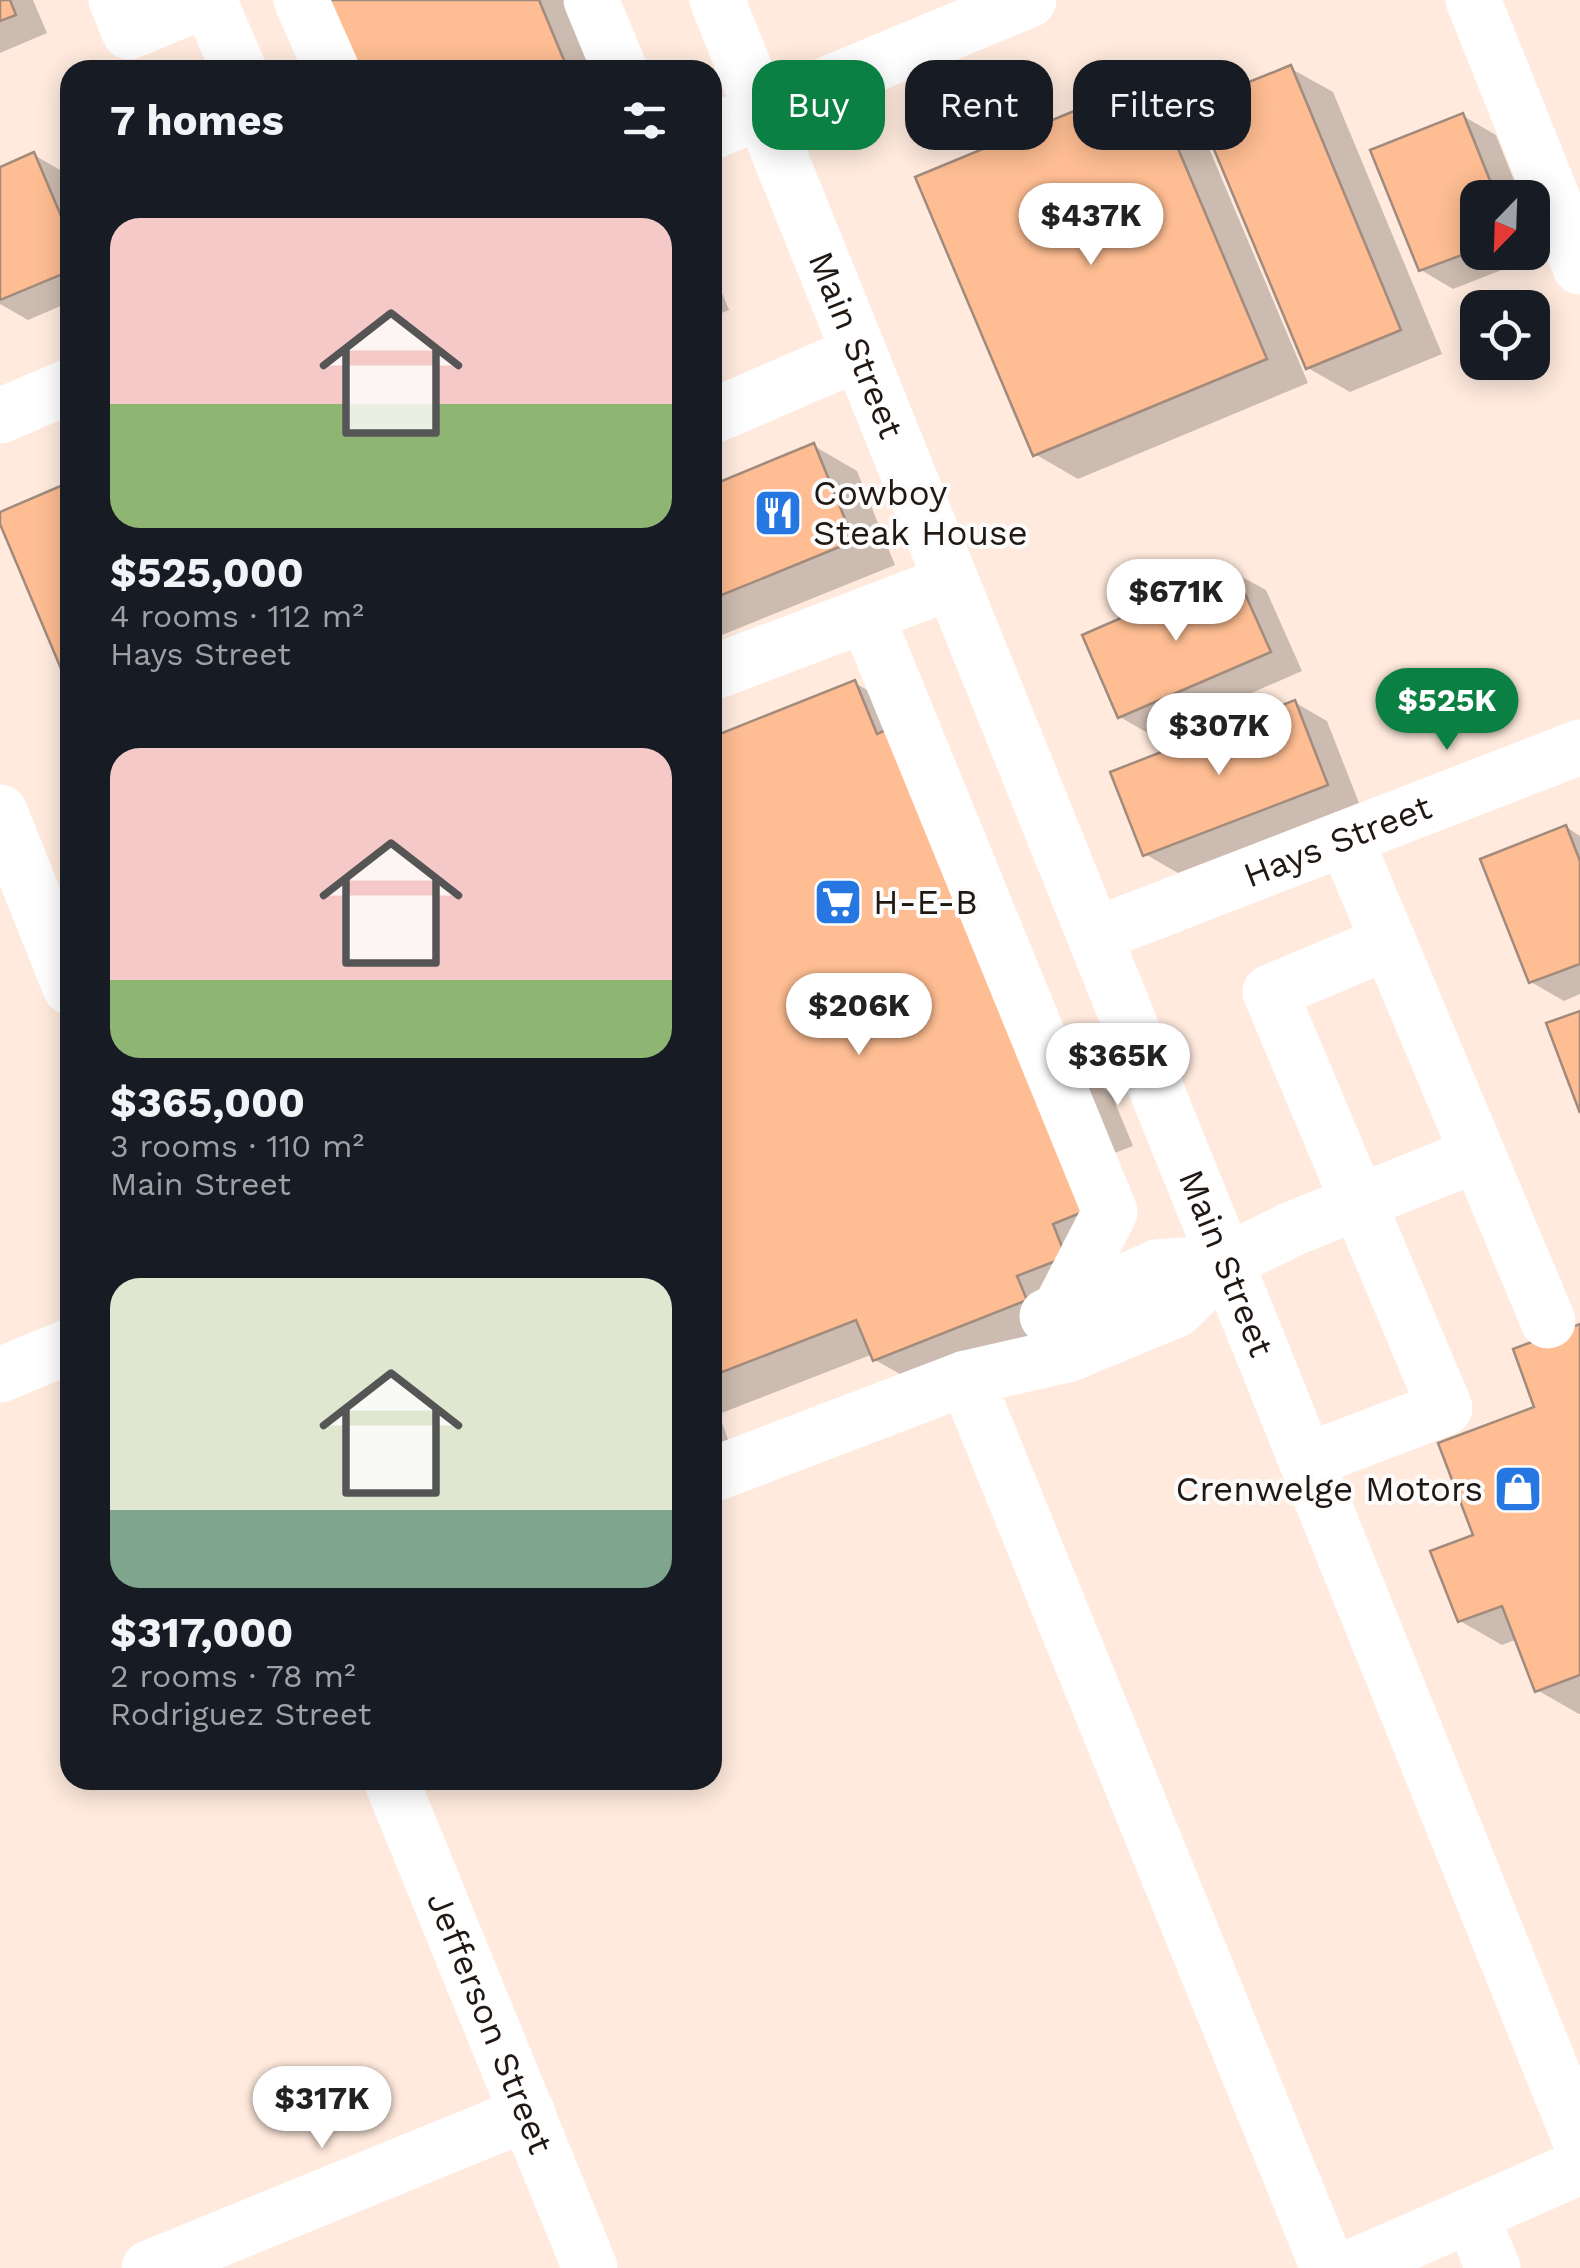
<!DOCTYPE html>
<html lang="en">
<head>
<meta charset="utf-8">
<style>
	body { margin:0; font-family:"Work Sans",sans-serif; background:#242831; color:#f1f3f6; height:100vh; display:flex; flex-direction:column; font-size:38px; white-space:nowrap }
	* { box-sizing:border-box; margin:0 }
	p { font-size:32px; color:#9ea1a6 }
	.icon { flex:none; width:55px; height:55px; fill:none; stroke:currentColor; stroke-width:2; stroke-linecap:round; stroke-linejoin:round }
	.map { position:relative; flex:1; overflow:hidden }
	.sheet { position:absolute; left:60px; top:60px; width:662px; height:1730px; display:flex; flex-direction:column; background:#171b24; border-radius:30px; box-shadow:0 5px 25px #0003 }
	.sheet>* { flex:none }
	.banner { position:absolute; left:752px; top:60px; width:678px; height:90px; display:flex; gap:20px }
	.needle { width:65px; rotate:203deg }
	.fabs { position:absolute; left:1460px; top:180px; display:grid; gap:20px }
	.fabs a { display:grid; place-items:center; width:90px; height:90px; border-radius:20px; background:#171b24; box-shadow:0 5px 25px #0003; font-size:50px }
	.price { position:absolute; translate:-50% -85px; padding:0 22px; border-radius:35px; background:#fff; color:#222; font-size:32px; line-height:65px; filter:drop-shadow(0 2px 5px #0008) }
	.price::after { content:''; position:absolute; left:50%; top:60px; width:30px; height:22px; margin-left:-15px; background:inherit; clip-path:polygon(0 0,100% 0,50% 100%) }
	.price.on { background:#0b8043; color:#fff }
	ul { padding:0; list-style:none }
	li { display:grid; align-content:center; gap:20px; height:530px; padding:0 50px }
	li span { display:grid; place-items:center; height:310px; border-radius:30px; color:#555 }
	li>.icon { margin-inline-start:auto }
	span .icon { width:180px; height:180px; fill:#fffc; stroke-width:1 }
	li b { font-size:42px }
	h2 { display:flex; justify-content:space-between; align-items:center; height:120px; padding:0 50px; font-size:42px }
	.tag { padding:0 35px; border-radius:30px; background:#171b24; box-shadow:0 5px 25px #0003; font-size:35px; line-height:90px }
	.tag.on { background:#0b8043; color:#fff }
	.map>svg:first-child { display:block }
	.shadow { fill:#0003 }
	.building { fill:#febd92; stroke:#a28b7c; stroke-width:2.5 }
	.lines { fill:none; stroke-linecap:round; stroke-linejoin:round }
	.minor { stroke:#fff; stroke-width:55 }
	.major { stroke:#fff; stroke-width:55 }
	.labels { text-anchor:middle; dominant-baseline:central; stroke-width:8; stroke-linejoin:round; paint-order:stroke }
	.street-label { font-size:35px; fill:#211813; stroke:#fcfcfc }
	.poi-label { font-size:35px; fill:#211813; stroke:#fcfcfc; text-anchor:start }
</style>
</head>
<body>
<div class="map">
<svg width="1580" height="2268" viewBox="0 0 1580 2268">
	<rect width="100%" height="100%" fill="#ffeadd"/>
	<g class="shadow">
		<path d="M0 0H33L47 33 0 53Z"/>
		<path d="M325 0H570L599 70H354Z"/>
		<path d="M1290 68 1333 92 1442 354 1350 392 1308 368Z"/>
		<path d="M1149 83 1192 108 1308 383 1078 479 1035 454Z"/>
		<path d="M1463 116 1496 135 1521 198H1478V252H1532V228L1543 254 1453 289 1421 270Z"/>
		<path d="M34 155 67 174 70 182V302L28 320 0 304V169Z"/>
		<path d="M712 269 729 310 712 317Z"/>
		<path d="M814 446 857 471 895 565 712 639V487Z"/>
		<path d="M1233 572 1266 590 1302 671 1153 736 1120 717Z"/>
		<path d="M855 683 898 708 1069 1068 1111 1093 1133 1146 1099 1159 1068 1325 918 1384 875 1360 873 1354 719 1414 735 1459 712 1468V740Z"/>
		<path d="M1294 702 1327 721 1359 803 1178 873 1145 854Z"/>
		<path d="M1566 827 1580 836V994L1564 1001 1531 982Z"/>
		<path d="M1580 1327V1714H1579L1537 1690 1518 1639 1502 1645 1460 1621 1476 1537Z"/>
	</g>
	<g class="building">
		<path d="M0 0H10L16 15 0 21Z"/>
		<path d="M322 0H539L568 70H351Z"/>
		<path d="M1291 65 1401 330 1306 369 1195 104Z"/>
		<path d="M1149 80 1267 359 1033 456 915 177Z"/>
		<path d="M1463 113 1497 198H1478V249L1419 271 1370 150Z"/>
		<path d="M34 152 70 237V271L0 300V167Z"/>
		<path d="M814 443 854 541 712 599V485Z"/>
		<path d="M70 482V690L0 524V512Z"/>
		<path d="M1234 569 1271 652 1118 718 1082 635Z"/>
		<path d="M855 680 877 734 892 727 1088 1210 1053 1224 1066 1257 1017 1276 1027 1300 873 1361 856 1320 712 1376V737Z"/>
		<path d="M1295 700 1328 785 1143 856 1110 772Z"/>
		<path d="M1566 825 1580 861V964L1529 983 1480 859Z"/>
		<path d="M1580 1011V1113L1546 1023Z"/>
		<path d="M1580 1324V1675L1535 1692 1502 1606 1458 1622 1430 1551 1473 1535 1438 1443 1534 1407 1513 1349Z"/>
	</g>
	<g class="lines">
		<g class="minor">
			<path d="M116 0 129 32 206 0"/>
			<path d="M209 0 239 70"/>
			<path d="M301 0 332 70"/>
			<path d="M591 0 620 70"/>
			<path d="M1473 0 1580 267"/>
			<path d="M712 132 1029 0"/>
			<path d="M718 414 859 353"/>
			<path d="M0 416 70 386"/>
			<path d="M866 615 1110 1212 1059 1311"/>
			<path d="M712 673 952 582"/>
			<path d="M0 812 70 987"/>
			<path d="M1345 838 1548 1321"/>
			<path id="s1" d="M1095 935 1580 747"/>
			<path d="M1047 1316 1157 1267 1225 1262"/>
			<path d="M0 1375 70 1346"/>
			<path d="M966 1378 1328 2268"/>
			<path d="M1306 1461 1445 1408 1270 992 1389 942"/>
			<path d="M712 1475 966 1378 1067 1355 1176 1310 1225 1262 1292 1229 1478 1154"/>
			<path id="s2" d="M391 1780 590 2268"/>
			<path d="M1471 2215 1493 2268"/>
			<path d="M149 2268 528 2113"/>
			<path d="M1350 2268 1580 2167"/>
		</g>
		<path class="major" id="s3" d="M717 0 1580 2140"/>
	</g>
	<defs>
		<g id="restaurant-square" transform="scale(2.5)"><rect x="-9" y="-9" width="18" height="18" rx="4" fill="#2777e2" stroke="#fcfcfc"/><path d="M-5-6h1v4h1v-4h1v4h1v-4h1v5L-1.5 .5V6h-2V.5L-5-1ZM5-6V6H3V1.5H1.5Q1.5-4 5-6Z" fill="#fff"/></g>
		<g id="supermarket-square" transform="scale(2.5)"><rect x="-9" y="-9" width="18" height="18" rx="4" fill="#2777e2" stroke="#fcfcfc"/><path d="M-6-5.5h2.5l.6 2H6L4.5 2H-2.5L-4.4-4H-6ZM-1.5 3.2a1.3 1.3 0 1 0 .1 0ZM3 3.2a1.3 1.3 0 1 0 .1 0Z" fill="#fff"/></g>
		<g id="shop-square" transform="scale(2.5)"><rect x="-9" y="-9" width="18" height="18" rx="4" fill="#2777e2" stroke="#fcfcfc"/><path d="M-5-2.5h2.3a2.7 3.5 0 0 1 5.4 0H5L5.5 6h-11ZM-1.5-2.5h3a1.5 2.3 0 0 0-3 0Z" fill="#fff"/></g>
	</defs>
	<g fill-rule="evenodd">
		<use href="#restaurant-square" x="778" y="513"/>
		<use href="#supermarket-square" x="838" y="902"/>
		<use href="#shop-square" x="1518" y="1489"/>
	</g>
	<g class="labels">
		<g class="street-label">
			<text stroke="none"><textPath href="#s3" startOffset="372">Main Street</textPath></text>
			<text stroke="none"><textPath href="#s1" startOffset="260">Hays Street</textPath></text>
			<text stroke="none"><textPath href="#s3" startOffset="1362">Main Street</textPath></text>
			<text stroke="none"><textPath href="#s2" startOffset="262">Jefferson Street</textPath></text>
		</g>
		<g class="poi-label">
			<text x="813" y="493">Cowboy<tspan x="813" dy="40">Steak House</tspan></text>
			<text x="873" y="902">H-E-B</text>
			<text x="1483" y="1489" text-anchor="end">Crenwelge Motors</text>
		</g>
	</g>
</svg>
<div class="fabs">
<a><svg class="needle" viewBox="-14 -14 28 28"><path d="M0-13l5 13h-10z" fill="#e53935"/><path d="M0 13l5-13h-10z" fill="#9ea1a6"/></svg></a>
<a><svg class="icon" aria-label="locate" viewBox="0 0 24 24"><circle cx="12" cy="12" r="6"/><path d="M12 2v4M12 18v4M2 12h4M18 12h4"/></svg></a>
</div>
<b class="price" style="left:1091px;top:268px">$437K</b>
<b class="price" style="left:1176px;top:644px">$671K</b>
<b class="price on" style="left:1447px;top:753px">$525K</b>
<b class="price" style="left:1219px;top:778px">$307K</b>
<b class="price" style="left:859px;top:1058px">$206K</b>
<b class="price" style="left:1118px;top:1108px">$365K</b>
<b class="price" style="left:322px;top:2151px">$317K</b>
<div class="banner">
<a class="tag on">Buy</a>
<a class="tag">Rent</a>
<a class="tag">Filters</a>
</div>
<section class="sheet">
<h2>7 homes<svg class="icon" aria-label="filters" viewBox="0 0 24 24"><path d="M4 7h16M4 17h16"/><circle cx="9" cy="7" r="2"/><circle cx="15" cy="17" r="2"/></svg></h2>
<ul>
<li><span style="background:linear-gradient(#f6c9c9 60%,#8fb573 0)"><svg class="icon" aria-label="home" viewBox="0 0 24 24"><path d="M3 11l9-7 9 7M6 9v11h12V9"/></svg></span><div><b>$525,000</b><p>4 rooms · 112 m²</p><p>Hays Street</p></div></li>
<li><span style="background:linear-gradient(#f6c9c9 75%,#8fb573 0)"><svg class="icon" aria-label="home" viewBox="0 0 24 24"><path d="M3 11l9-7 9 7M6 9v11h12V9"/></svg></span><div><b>$365,000</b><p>3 rooms · 110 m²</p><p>Main Street</p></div></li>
<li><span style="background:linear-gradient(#dfe7d0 75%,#7fa58c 0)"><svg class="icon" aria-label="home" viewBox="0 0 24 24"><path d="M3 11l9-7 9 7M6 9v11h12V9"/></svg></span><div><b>$317,000</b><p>2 rooms · 78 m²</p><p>Rodriguez Street</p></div></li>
</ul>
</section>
</div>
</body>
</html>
